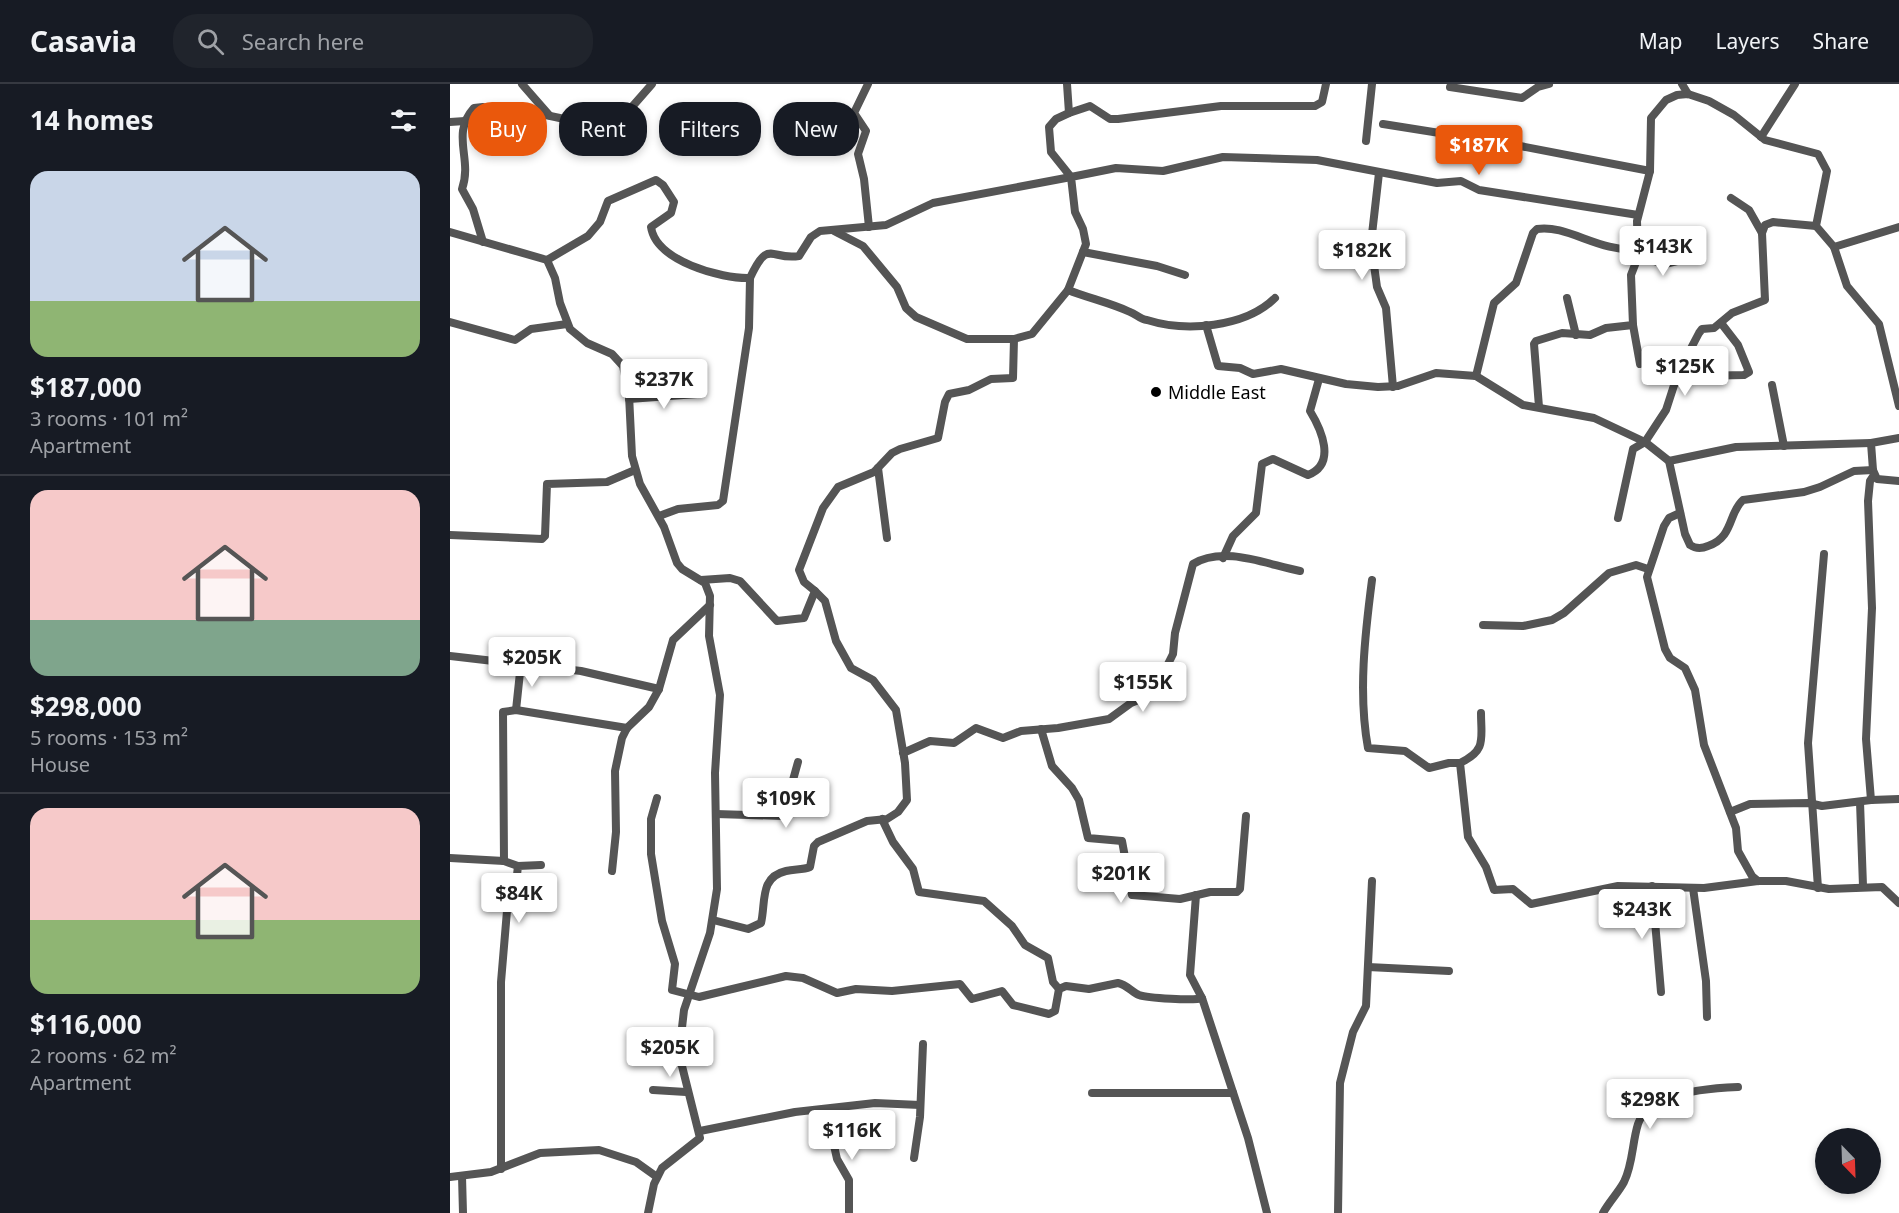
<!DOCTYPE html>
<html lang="en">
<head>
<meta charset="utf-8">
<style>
	body { margin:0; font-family:"Noto Sans",sans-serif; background:#20242c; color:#f1f3f6; height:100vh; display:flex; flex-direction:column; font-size:22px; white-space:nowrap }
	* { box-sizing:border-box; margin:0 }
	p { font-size:20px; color:#9ea1a6 }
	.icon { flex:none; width:33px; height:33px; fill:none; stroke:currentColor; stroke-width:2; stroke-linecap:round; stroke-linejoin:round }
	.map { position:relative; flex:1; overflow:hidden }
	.drawer { display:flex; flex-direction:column; background:#171b24; width:450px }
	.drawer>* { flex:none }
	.banner { position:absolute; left:18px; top:18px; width:570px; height:54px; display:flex; gap:12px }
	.needle { width:39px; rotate:157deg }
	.tools { position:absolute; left:1365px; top:1044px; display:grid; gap:12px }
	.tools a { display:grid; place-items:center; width:66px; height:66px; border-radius:50%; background:#171b24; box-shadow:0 3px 9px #0003; font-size:30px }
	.price { position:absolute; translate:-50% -51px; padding:0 14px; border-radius:6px; background:#fff; color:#222; font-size:20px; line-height:39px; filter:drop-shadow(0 2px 3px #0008) }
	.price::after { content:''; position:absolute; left:50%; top:36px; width:18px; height:14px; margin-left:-9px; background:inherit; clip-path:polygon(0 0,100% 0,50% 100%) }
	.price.selected { background:#ea580c; color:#fff }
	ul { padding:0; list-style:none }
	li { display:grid; align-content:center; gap:12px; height:318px; padding:0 30px }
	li+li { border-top:2px solid #363941 }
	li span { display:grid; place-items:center; height:186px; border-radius:18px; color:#555 }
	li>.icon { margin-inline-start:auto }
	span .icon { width:108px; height:108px; fill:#fffc; stroke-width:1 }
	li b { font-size:26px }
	h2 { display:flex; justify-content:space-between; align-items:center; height:72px; padding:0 30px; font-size:26px }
	.pill { padding:0 21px; border-radius:24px; background:#171b24; box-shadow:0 3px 9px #0003; font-size:21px; line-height:54px }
	.pill.selected { background:#ea580c; color:#fff }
	header { display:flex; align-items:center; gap:36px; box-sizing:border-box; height:84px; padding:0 30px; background:#171b24; border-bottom:2px solid #363941 }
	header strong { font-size:28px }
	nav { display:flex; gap:33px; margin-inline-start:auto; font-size:21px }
	.search { width:420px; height:54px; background:#20242c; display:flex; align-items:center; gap:15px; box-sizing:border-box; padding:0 21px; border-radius:24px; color:#9ea1a6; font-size:22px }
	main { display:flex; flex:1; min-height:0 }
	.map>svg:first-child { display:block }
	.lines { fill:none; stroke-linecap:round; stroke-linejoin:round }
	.minor { stroke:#555; stroke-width:8 }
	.poi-dot { fill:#000; stroke:#fff; stroke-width:2 }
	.labels { text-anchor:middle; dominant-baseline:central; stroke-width:6; stroke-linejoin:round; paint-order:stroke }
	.poi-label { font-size:18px; fill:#000; stroke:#fff; text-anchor:start }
</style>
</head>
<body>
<header>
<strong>Casavia</strong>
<div class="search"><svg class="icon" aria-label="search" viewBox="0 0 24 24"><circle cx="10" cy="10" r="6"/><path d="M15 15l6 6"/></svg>Search here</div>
<nav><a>Map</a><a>Layers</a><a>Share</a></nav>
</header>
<main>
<section class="drawer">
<h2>14 homes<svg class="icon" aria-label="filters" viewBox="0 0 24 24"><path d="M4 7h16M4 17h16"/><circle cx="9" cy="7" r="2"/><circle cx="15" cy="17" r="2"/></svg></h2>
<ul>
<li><span style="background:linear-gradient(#c9d6e8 70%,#8fb573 0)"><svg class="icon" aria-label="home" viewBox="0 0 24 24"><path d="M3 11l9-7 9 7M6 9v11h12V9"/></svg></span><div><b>$187,000</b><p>3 rooms · 101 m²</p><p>Apartment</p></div></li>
<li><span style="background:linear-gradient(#f6c9c9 70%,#7fa58c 0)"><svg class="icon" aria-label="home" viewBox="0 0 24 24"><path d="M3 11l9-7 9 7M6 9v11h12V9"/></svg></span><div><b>$298,000</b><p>5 rooms · 153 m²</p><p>House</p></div></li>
<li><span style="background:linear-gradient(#f6c9c9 60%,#8fb573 0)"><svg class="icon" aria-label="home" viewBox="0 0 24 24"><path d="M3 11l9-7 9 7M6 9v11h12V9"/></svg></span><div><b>$116,000</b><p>2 rooms · 62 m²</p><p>Apartment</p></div></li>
</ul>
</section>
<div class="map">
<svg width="1449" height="1129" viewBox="0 0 1449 1129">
	<rect width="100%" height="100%" fill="#fff"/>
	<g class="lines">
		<g class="minor">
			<path d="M72 0 99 31"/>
			<path d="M418 0 404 29 416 47 408 70 414 95 419 143"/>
			<path d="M1232 0 1238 10"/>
			<path d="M1000 3 1072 14 1088 3 1099 0"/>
			<path d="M619 29 640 22 660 35H668L771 22H865L872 18 876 0"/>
			<path d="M0 38 15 37"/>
			<path d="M933 40 1065 61 1200 87"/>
			<path d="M1311 53 1345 0"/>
			<path d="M916 57 922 0"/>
			<path d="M929 89 921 159 927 203 936 224 943 303"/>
			<path d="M384 147 413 162 447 203 456 224 466 233 517 255H564"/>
			<path d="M0 148 97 176 105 194 110 219 120 245 137 259 162 270 173 282 179 311 182 372 190 400 214 443 227 479 232 485 255 499 260 512 259 552 270 611 265 689 267 805 260 849 234 926 229 970 250 1054 212 1084 204 1100 198 1129"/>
			<path d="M1312 149 1315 141 1323 138 1366 142"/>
			<path d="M33 158 23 125 12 105C23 74 0 51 24 24L33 23 51 39 75 29H86L162 45 173 41 181 24 202 0"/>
			<path d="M1384 163 1449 143"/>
			<path d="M633 168 707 182 735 191"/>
			<path d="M1188 173 1215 180 1239 174"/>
			<path d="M97 176 138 152 150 138 158 117 206 96 213 101 224 118 221 129 201 143C206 177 271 195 300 194L299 244 273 417 268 421 228 425 209 432"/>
			<path d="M300 194C319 153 321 177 349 172L361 153 370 147 436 141 483 119 621 93 601 68 599 43 606 35 619 29 617 0"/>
			<path d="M825 214C795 244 735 248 697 236 690 235 686 230 680 228 661 219 638 214 618 206L636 160 633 145 625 128 621 93 666 84 713 87 773 73 867 76 987 99 1011 97 1029 106 1188 131"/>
			<path d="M1117 214 1126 251"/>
			<path d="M0 238 65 256 81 245 117 240"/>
			<path d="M756 241 768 282 790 284 803 290 831 285 896 300 928 303 948 302 986 289 1026 292 1073 321 1144 334 1195 358 1219 377 1235 450 1240 461C1246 465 1251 465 1258 462 1284 453 1278 429 1293 416L1354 408 1370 403 1404 387 1423 386 1427 395 1449 397"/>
			<path d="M1183 241 1190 280"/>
			<path d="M1026 292 1044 219 1066 199 1083 149 1087 145C1117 140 1150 169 1187 165"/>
			<path d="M1225 299 1249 292 1294 291 1299 288 1288 261 1271 239"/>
			<path d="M1322 301 1334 362"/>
			<path d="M179 315 247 310"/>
			<path d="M1089 323 1084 260 1086 257 1112 249 1140 251 1156 244 1183 241 1181 191 1188 173 1187 137 1200 87 1201 34 1216 16 1227 11 1238 10 1259 17 1284 31 1315 56 1368 70 1377 87 1366 142 1384 163 1397 202 1429 240 1449 322"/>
			<path d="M1219 377 1286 363 1421 359"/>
			<path d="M428 384 437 454"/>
			<path d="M1423 386 1421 359 1449 354"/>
			<path d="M1230 429 1219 434 1214 442 1197 493 1215 565 1220 574 1235 584 1245 606 1254 661 1286 744 1288 767 1302 792 1308 797"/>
			<path d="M1168 434 1183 365 1195 358 1216 326 1228 289 1249 249 1252 245 1264 244 1282 229 1315 216 1312 149 1299 126 1281 114"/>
			<path d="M0 451 92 455 95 452 97 400 157 398 185 386"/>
			<path d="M773 474 783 452 806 429 812 380 823 375 858 391C887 380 871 345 860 327L869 295"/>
			<path d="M251 496 280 494 290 497 327 537 354 534 365 507 354 498 349 486 373 424 388 403 424 388 442 369 450 365 488 354 495 318 499 310 519 306 541 295 563 294 564 255 582 250 618 206"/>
			<path d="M922 496C915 550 908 610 918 664L955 667 979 684 999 679H1010"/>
			<path d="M1033 541 1073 542 1102 536 1114 529 1159 489 1186 481 1198 485"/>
			<path d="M0 572 131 587 209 605"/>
			<path d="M66 626 71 579"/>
			<path d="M1031 629C1031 655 1037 666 1010 679L1018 753 1036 783 1044 806 1063 805 1081 820 1168 802 1254 804 1308 797H1336L1379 805 1432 803 1449 819"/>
			<path d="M591 645 602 682 622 704 629 716 638 754 672 757 682 811 730 815 760 808H787L790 805 796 732"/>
			<path d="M453 669 480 657 504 659 526 644 553 654 571 647 608 644 659 635 681 619 703 610 723 570 725 549 743 480C774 461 818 481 850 487"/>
			<path d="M207 714 201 735V770L212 837 225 880 222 906 249 913 336 892 353 894 387 909 406 905 442 907 510 900 522 915 552 907 563 921 599 930 605 927 609 905 616 902 639 905 668 899C677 901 682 908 689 911 697 914 745 917 752 914"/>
			<path d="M1421 716 1416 655 1422 524 1418 417 1420 397 1424 391"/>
			<path d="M1410 718 1413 802"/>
			<path d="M1280 728 1300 720 1359 719 1372 722 1421 716 1449 715"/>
			<path d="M266 730 333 732 348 678"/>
			<path d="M432 735 443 758 463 785 469 808 534 817 562 842 575 861 598 874 603 898 609 905"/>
			<path d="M0 774 54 777 68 782"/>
			<path d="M54 777 53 628 66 626 177 644"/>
			<path d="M162 787 166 748 165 687 172 654 177 644 199 623 209 605 223 556 260 521"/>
			<path d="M1202 802 1211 908"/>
			<path d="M1243 804 1256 897 1257 933"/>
			<path d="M1368 804 1358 659 1374 470"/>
			<path d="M746 811 740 891 752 914 798 1054 817 1129"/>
			<path d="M263 836 298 845 311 839C316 819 309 793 336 787 345 785 353 786 360 783L364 762 368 758 417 737 437 735 448 728 457 716 455 679 446 626 423 596 401 584 386 557 375 517 365 507"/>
			<path d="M918 883 999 887"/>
			<path d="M203 1006 236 1008"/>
			<path d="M642 1009H783"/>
			<path d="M379 1025 381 1048 387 1075 399 1096V1129"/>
			<path d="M250 1047 345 1028 425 1019 470 1021"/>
			<path d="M464 1074 470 1033 473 960"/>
			<path d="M51 1085V898L59 803 67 791 68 782 91 781"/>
			<path d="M12 1092 13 1129"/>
			<path d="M0 1093 41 1088 90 1069 149 1066 186 1078 207 1093"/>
			<path d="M888 1129 890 999 903 948 916 922 922 797"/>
			<path d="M1153 1129C1159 1118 1168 1109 1174 1098 1183 1080 1182 1059 1188 1040 1199 1008 1261 1004 1288 1003"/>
		</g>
	</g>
	<circle class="poi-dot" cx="706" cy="308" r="6"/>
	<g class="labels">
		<g class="poi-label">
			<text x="718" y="308">Middle East</text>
		</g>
	</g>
</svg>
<div class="tools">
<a><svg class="needle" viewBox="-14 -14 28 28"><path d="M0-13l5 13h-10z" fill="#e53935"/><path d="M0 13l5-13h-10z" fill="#9ea1a6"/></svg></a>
</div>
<b class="price selected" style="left:1029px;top:92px">$187K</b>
<b class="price" style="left:1213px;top:193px">$143K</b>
<b class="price" style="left:912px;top:197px">$182K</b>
<b class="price" style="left:1235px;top:313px">$125K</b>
<b class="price" style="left:214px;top:326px">$237K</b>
<b class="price" style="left:82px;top:604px">$205K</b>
<b class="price" style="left:693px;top:629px">$155K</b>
<b class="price" style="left:336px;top:745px">$109K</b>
<b class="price" style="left:671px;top:820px">$201K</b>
<b class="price" style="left:69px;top:840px">$84K</b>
<b class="price" style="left:1192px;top:856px">$243K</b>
<b class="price" style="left:220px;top:994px">$205K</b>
<b class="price" style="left:1200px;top:1046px">$298K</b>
<b class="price" style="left:402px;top:1077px">$116K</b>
<div class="banner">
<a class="pill selected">Buy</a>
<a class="pill">Rent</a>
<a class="pill">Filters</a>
<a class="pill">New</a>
</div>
</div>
</main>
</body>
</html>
